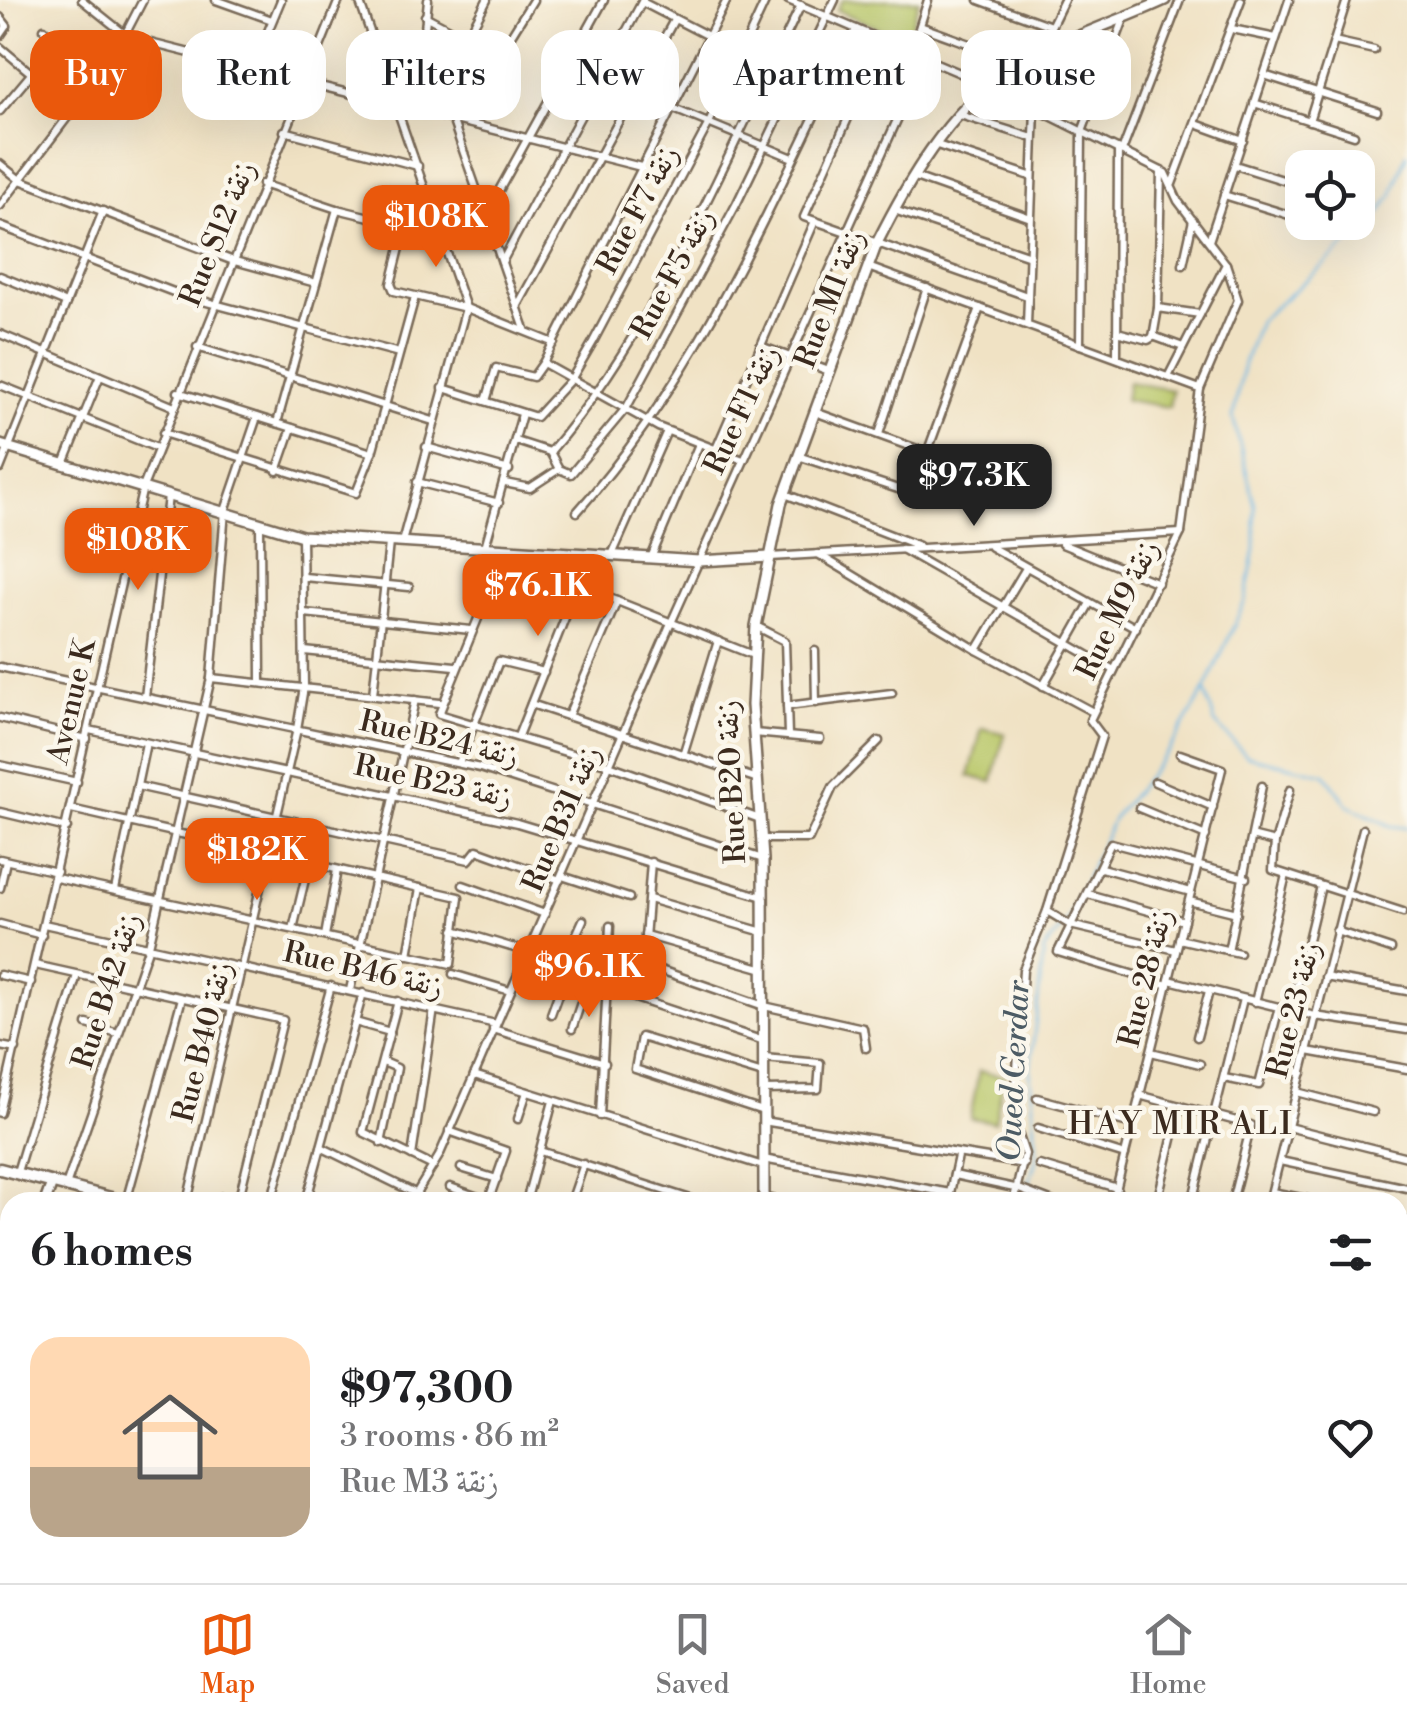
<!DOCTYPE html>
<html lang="en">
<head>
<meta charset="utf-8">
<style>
	body { margin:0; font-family:"Libre Bodoni",Amiri,serif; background:#f2f2f2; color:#202124; height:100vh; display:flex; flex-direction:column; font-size:38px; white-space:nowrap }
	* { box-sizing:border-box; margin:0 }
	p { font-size:32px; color:#757577 }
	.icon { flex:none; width:55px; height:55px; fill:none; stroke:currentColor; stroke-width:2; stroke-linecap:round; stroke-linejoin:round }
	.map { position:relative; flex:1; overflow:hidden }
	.side { position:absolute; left:0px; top:1192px; width:1408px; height:392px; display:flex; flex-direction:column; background:#fff; border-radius:30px 30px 0 0; box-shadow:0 10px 40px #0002 }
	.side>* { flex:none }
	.top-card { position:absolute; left:30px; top:30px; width:1348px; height:90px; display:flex; gap:20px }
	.tools { position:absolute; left:1285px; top:150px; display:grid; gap:20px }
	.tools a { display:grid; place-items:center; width:90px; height:90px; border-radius:20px; background:#fff; box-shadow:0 10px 40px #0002; font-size:50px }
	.price { position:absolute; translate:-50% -85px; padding:0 22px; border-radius:20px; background:#ea580c; color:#fff; font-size:32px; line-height:65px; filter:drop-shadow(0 2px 5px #0008) }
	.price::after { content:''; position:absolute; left:50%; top:60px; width:30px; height:22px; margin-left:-15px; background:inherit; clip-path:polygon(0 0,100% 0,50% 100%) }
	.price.active { background:#222; color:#fff }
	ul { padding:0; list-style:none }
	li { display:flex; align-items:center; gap:30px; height:250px; padding:0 30px }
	li span { display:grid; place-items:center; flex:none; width:280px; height:200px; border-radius:30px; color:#555 }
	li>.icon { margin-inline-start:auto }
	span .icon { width:120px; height:120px; fill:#fffc; stroke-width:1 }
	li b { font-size:42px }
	h2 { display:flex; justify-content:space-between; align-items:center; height:120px; padding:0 30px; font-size:42px }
	.tag { padding:0 35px; border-radius:30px; background:#fff; box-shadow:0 10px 40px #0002; font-size:35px; line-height:90px }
	.tag.active { background:#ea580c; color:#fff }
	.tabs { display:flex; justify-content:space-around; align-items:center; height:140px; border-top:2px solid #e0e0e0; background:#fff; font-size:28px; color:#757577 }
	.tabs a { display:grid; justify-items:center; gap:5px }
	.tabs .active { color:#ea580c }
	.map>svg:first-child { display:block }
	.green { fill:#bac86b; stroke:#7a7944; stroke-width:2.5 }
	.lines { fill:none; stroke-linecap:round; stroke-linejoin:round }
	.stream { stroke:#6cb7e5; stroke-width:2.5 }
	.street-casing { stroke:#7a6a58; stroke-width:11 }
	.secondary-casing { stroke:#7a6a58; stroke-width:14 }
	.primary-casing { stroke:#7a6a58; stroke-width:15 }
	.street { stroke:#fff; stroke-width:6 }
	.secondary { stroke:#fff; stroke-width:9 }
	.primary { stroke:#fff; stroke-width:10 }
	.labels { text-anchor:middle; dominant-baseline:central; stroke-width:9; stroke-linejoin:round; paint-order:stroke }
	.street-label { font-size:30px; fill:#3b2a1e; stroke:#fbf7ec }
	.water-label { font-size:32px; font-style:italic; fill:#4c5b64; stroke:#fbf7ec }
	.neighbourhood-label { font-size:32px; letter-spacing:2.5px; fill:#3b2a1e; stroke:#fbf7ec }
</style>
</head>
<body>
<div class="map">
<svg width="1407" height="1583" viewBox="0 0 1407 1583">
	<rect width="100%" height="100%" fill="#fbf7ec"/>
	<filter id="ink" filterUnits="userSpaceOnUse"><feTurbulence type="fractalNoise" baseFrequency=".01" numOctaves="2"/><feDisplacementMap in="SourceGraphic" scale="20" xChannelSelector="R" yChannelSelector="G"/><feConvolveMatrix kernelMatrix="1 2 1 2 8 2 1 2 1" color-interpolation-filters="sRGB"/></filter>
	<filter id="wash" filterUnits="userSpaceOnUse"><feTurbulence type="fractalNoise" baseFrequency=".0048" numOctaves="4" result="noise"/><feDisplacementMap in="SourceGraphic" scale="40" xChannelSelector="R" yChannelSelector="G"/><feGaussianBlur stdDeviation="2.25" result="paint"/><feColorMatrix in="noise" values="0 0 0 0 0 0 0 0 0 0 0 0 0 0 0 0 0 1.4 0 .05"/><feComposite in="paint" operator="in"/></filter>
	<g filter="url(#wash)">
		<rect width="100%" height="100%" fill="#f0e2c4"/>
		<g class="green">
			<path d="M842 0H919L907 41 837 10Z"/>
			<path d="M1128 382 1172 390 1169 407 1125 400Z"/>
			<path d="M982 728 1005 734 992 782 969 776Z"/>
			<path d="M979 1071 1004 1076 995 1122 970 1118Z"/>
		</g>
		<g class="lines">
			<g class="stream">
				<path d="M1407 154 1392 196 1375 220 1259 321 1244 363 1233 417 1255 506V549L1245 601 1205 690 1215 723 1247 756 1325 774 1349 806 1391 826 1407 828"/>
				<path d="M1023 1202 1037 1157 1030 1070 1044 949 1068 920 1113 819 1169 750 1205 690"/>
				<path d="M1398 1368 1407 1364"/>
				<path d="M866 1583V1575"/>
				<path d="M1304 1583V1575"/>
			</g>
		</g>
	</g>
	<g filter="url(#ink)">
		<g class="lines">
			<g class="street-casing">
				<g id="street">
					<path d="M82 0 127 36 154 44 645 168"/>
					<path d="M216 0 272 20"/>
					<path d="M359 0 466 308 402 542"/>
					<path d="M428 0 424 38 525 329"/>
					<path d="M788 0 988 85 1165 173 1178 201 1226 264 1168 377"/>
					<path d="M979 0 1051 26"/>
					<path d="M642 2 710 37"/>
					<path d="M425 16 499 55 533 0"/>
					<path d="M0 17 7 26 0 36"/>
					<path d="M920 26 1022 63"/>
					<path d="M1232 29 1276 38"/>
					<path d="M467 38 487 0"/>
					<path d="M1334 41 1374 50"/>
					<path d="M882 42 804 217 1027 296"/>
					<path d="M0 47 75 110"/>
					<path d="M1038 53 1064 0"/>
					<path d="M911 54 928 0"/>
					<path d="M252 70 281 0"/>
					<path d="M1264 75 1377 111"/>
					<path d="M1254 103 1354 135"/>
					<path d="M1029 106 1045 52"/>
					<path d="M674 109 793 158"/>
					<path d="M0 111 52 49 53 40 44 29"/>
					<path d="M960 115 1033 138"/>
					<path d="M1309 121 1347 0"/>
					<path d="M1196 124 1243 141"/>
					<path d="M284 131 418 166"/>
					<path d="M937 145 1030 176"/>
					<path d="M1122 151 1180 0"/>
					<path d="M0 164 20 180 231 260 316 283"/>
					<path d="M1235 165 1302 186"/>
					<path d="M915 177 1028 217"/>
					<path d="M262 184 337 209 443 235"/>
					<path d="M1172 184 1241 0"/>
					<path d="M1224 195 1302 219"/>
					<path d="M0 206 114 56 143 0"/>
					<path d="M894 210 1027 255"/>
					<path d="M486 214 604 0"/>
					<path d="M1312 222 1326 227"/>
					<path d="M0 226 184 296 399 353"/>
					<path d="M405 228 391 284 394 291 466 308 554 343"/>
					<path d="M1209 241 1289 0"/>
					<path d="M502 262 643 0"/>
					<path d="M1183 265 1193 220"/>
					<path d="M868 267 1200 389"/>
					<path d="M0 276 66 303"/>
					<path d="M517 307 674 20"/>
					<path d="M1158 308 1200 314"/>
					<path d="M1027 325 1035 109"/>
					<path d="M1117 332 1148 340 1153 337 1158 308 1161 171"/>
					<path d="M0 334 172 406"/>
					<path d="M1153 336 1183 347"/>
					<path d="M1080 345 1082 132 1124 19"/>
					<path d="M760 346 829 371"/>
					<path d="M197 347 433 421"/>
					<path d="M1117 358 1118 149"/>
					<path d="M543 363 658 427 743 460"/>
					<path d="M0 385 157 448"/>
					<path d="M443 388 536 417 572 378 593 342 709 123 766 0"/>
					<path d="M178 392 372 453"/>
					<path d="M486 401 496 368 533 377 543 363 727 0"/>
					<path d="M815 412 928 453"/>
					<path d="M277 423 337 209"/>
					<path d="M163 433 356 493 372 453 415 297"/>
					<path d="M879 434 927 288"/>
					<path d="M516 441 550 452"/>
					<path d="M426 447 509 470"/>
					<path d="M716 449 815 221"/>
					<path d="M798 456 904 491 915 486 980 308"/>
					<path d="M64 464 100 376"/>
					<path d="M0 469 103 211"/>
					<path d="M559 469 550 452C655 331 730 150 801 5"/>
					<path d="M277 471 292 428"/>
					<path d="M417 482 499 503"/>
					<path d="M505 483 530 488 559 469 571 474 627 407 737 203 835 0"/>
					<path d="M785 494 919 546"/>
					<path d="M577 512C701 373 775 195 856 29"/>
					<path d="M260 524 261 682"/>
					<path d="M1062 544 1158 583"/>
					<path d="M485 547 522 414"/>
					<path d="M991 547 1136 628"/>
					<path d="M902 549 1114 670"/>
					<path d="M506 550 439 714 609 765 760 819"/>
					<path d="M818 554 977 650 1093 712"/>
					<path d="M612 555 667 431"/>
					<path d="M770 557 1181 533"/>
					<path d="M651 558 699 444"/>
					<path d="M304 577 409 587"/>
					<path d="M579 586 753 655"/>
					<path d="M304 613 471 630"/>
					<path d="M756 626 785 641 788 735"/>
					<path d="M977 650 1026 568"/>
					<path d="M304 651 455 666"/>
					<path d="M815 651 816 703"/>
					<path d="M0 667 480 768 763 859"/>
					<path d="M211 678 440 703"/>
					<path d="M1043 686 1090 603"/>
					<path d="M373 695 389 543"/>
					<path d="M145 697 168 496"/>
					<path d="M531 704 758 779"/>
					<path d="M787 706 892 693"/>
					<path d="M568 716 617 601"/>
					<path d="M0 718 87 739"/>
					<path d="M89 730 517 823 763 897"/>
					<path d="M754 733 820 739"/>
					<path d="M518 736 590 555"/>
					<path d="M683 755 718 641"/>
					<path d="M459 763 499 661 544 672"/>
					<path d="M0 765 77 782"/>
					<path d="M1155 782 1213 807"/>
					<path d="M137 786 469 860 477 850 560 880"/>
					<path d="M1290 790 1275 842 1273 870 1403 912"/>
					<path d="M1139 808 1206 836"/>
					<path d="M0 812 67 828"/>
					<path d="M1255 837 1275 842"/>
					<path d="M762 839H809L833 787 879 741"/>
					<path d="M0 859 57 872"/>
					<path d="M651 862 643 964 764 1006 863 1028 866 1048"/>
					<path d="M1101 868 1191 892"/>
					<path d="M562 876 629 898"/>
					<path d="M56 878 451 964 459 897 71 809"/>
					<path d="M463 885 545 914"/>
					<path d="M0 888 6 861"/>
					<path d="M115 890 146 743"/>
					<path d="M1088 894 1184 921"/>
					<path d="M649 899 763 932"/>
					<path d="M1189 901 1237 913"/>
					<path d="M1047 911 1070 925 1176 950"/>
					<path d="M0 924 42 935"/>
					<path d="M44 924 496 1024"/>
					<path d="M293 929 309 863"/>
					<path d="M454 930 528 952"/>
					<path d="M1336 931 1391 949"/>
					<path d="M645 935 764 969"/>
					<path d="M325 936 337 870"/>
					<path d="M1179 939 1239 953"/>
					<path d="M1228 951 1262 786"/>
					<path d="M408 955 420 888"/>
					<path d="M524 961 764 1041"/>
					<path d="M35 965 283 1020 238 1202"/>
					<path d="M559 973 583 920"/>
					<path d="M453 974 510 991"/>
					<path d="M0 975 31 982"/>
					<path d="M1325 977 1407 991"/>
					<path d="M1169 980 1315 1016 1407 1030"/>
					<path d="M1168 985 1058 952 1111 843 1246 878"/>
					<path d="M350 990 415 700"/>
					<path d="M398 1001 363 1132 433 1166"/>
					<path d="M1255 1002 1286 875"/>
					<path d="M1291 1010 1321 886"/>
					<path d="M551 1014 565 975"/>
					<path d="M355 1022 390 1032"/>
					<path d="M87 1024 118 1033"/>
					<path d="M493 1029 605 1063"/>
					<path d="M572 1029 588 982"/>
					<path d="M1197 1037 1209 991"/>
					<path d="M0 1046 16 1049"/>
					<path d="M1307 1051 1407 1069"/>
					<path d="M1151 1052 1200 1064"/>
					<path d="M1266 1064 1302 1073"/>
					<path d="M763 1074 641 1037 635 1069 763 1111"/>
					<path d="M474 1075 763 1166"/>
					<path d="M1224 1078 1259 1085 1279 1007"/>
					<path d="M764 1090 818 1089 820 1063 764 1058"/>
					<path d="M1297 1092 1373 1112"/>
					<path d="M1139 1095 1240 1122"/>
					<path d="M1037 1098 1132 1124"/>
					<path d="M0 1113 143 487 339 0"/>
					<path d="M600 1116 610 926"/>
					<path d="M518 1119 527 1092"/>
					<path d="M763 1121 1024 1164"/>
					<path d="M1288 1127 1407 1157"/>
					<path d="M1038 1128 1125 1155"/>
					<path d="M449 1131 506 1151 488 1202"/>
					<path d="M381 1143 397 1068 383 1062"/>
					<path d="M321 1147 417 1194"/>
					<path d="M540 1151 700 1202"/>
					<path d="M412 1156 434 1009"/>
					<path d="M763 1159 950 1193"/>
					<path d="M1280 1161 1407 1188"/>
					<path d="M1039 1165 1117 1188"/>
					<path d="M461 1168 497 1179"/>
					<path d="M17 1172 77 975"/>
					<path d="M954 1175 1019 1189 1053 1202"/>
					<path d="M66 1186 149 946 211 678 225 511 257 417"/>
					<path d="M450 1187 489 1201"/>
					<path d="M1272 1192 1321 1202"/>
					<path d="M763 1197 786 1202"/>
					<path d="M126 1202 182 998"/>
					<path d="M187 1202 297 729 304 687 302 536"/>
					<path d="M220 1202 221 1197"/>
					<path d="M271 1202 331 986"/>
					<path d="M306 1202 363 993"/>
					<path d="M411 1202 439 1156 671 623 924 60"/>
					<path d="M526 1202 553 1101"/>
					<path d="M571 1202 584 1164"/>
					<path d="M948 1202 958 1156"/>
					<path d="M1013 1202 1025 1154 1014 1121 1023 970 1047 911 1102 736 1090 720 1181 533 1200 389 1238 300 1226 264"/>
					<path d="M1113 1202 1222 769 1180 754"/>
					<path d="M1157 1202 1180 1106"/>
					<path d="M1192 1202 1243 999"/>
					<path d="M1232 1202 1251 1125"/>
					<path d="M1269 1202 1363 829"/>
					<path d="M1398 1219 1407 1221"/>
					<path d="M0 1248 10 1251"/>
					<path d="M1398 1250 1407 1253"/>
					<path d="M1398 1289 1407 1291"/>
					<path d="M1398 1326 1407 1329"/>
					<path d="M0 1346 10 1350"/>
					<path d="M0 1426 10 1431"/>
					<path d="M0 1467 10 1471"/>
					<path d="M0 1513 10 1517"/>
					<path d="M0 1555 10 1559"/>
					<path d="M1398 1563 1407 1566"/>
					<path d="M192 1575 205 1583"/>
					<path d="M261 1575 275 1583"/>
					<path d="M485 1575 498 1583"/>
					<path d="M1266 1575 1267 1583"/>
					<path d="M49 1583 53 1575"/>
					<path d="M98 1583 101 1575"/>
					<path d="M304 1583 307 1575"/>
					<path d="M341 1583 345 1575"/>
					<path d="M394 1583 397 1575"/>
					<path d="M440 1583 444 1575"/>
					<path d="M541 1583 552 1575"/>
					<path d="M651 1583 661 1575"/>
				</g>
			</g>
			<g class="secondary-casing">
				<g id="secondary">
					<path d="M0 445 302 536 699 561 770 557"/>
					<path d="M45 1202 52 1183"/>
					<path d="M764 1202 763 859 752 705 756 626 781 504 877 243C907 183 948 111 1005 74 1053 42 1113 24 1165 0"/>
					<path d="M0 1321 10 1294"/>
					<path d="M239 1583 243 1575"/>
					<path d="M256 1583 260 1575"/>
				</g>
			</g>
			<g class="primary-casing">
				<g id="primary">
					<path d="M0 1169 126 1202"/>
					<path d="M915 1575 923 1583"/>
				</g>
			</g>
			<use href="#street" class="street"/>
			<use href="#secondary" class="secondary"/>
			<use href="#primary" class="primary"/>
		</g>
	</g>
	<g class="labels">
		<g class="street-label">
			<text transform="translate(638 210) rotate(-62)">Rue F7 زنقة</text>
			<text transform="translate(218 234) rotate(-68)">Rue S12 زنقة</text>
			<text transform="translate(673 274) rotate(-62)">Rue F5 زنقة</text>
			<text transform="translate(830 299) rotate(-69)">Rue M1 زنقة</text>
			<text transform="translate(742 410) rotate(-65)">Rue F1 زنقة</text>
			<text transform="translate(1118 610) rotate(-64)">Rue M9 زنقة</text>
			<text transform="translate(72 702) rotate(-77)">Avenue K</text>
			<text transform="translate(439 739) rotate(13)">Rue B24 زنقة</text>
			<text transform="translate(433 782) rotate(12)">Rue B23 زنقة</text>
			<text transform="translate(732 782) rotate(-93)">Rue B20 زنقة</text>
			<text transform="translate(562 819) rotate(-67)">Rue B31 زنقة</text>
			<text transform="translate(363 970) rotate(13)">Rue B46 زنقة</text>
			<text transform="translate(1146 978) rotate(-76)">Rue 28 زنقة</text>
			<text transform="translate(107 991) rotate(-72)">Rue B42 زنقة</text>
			<text transform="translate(1294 1010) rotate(-76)">Rue 23 زنقة</text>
			<text transform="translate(203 1042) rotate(-76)">Rue B40 زنقة</text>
		</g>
		<g class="water-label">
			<text transform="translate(1014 1071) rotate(-87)">Oued Cerdar</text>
		</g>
		<g class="neighbourhood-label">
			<text x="1181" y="1124">HAY MIR ALI</text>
		</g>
	</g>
</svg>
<div class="tools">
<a><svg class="icon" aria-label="locate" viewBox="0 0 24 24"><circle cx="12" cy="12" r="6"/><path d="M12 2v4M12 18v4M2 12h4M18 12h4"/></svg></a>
</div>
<b class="price" style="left:436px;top:270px">$108K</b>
<b class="price active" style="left:974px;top:529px">$97.3K</b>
<b class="price" style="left:138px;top:593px">$108K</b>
<b class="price" style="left:538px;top:639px">$76.1K</b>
<b class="price" style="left:257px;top:903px">$182K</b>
<b class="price" style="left:589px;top:1020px">$96.1K</b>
<div class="top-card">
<a class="tag active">Buy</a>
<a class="tag">Rent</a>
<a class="tag">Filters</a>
<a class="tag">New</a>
<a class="tag">Apartment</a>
<a class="tag">House</a>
</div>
<section class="side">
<h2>6 homes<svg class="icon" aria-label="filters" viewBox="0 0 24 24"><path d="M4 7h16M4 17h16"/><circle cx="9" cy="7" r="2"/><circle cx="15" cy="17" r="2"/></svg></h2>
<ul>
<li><span style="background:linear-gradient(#ffd9b3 65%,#b9a48a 0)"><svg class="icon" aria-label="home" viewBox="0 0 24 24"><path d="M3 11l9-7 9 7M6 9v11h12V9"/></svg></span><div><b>$97,300</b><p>3 rooms · 86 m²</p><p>Rue M3 زنقة</p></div><svg class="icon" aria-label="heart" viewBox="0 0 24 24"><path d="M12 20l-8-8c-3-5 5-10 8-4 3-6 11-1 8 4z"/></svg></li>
</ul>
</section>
</div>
<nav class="tabs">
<a class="active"><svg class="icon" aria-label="map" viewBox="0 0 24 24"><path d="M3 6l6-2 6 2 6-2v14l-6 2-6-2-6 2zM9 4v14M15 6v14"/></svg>Map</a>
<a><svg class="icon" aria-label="saved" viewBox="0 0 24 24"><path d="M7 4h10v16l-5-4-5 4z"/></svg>Saved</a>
<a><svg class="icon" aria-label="home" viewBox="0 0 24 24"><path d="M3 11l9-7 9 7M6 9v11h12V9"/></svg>Home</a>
</nav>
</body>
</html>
